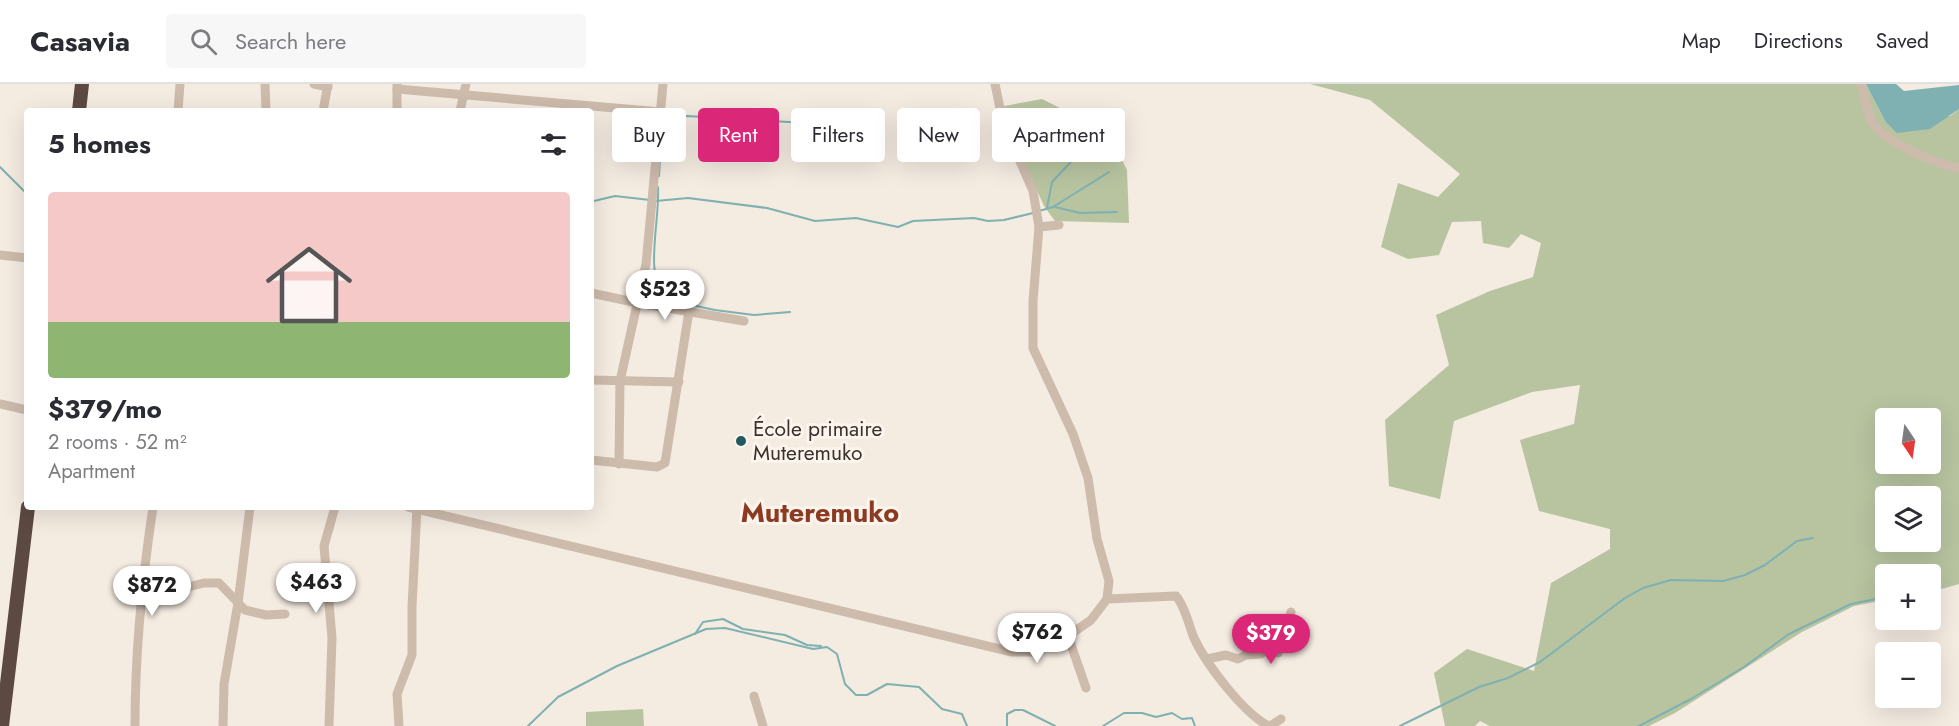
<!DOCTYPE html>
<html lang="en">
<head>
<meta charset="utf-8">
<style>
	body { margin:0; font-family:Jost,sans-serif; background:#f7f7f7; color:#2b2b33; height:100vh; display:flex; flex-direction:column; font-size:22px; white-space:nowrap }
	* { box-sizing:border-box; margin:0 }
	p { font-size:20px; color:#7c7c81 }
	.icon { flex:none; width:33px; height:33px; fill:none; stroke:currentColor; stroke-width:2; stroke-linecap:round; stroke-linejoin:round }
	.map { position:relative; flex:1; overflow:hidden }
	.sheet { position:absolute; left:24px; top:24px; width:570px; height:402px; display:flex; flex-direction:column; background:#fff; border-radius:6px; box-shadow:0 6px 24px #0002 }
	.sheet>* { flex:none }
	.banner { position:absolute; left:612px; top:24px; width:570px; height:54px; display:flex; gap:12px }
	.needle { width:39px; rotate:167deg }
	.controls { position:absolute; left:1875px; top:324px; display:grid; gap:12px }
	.controls a { display:grid; place-items:center; width:66px; height:66px; border-radius:6px; background:#fff; box-shadow:0 6px 24px #0002; font-size:30px }
	.price { position:absolute; translate:-50% -51px; padding:0 14px; border-radius:21px; background:#fff; color:#222; font-size:20px; line-height:39px; filter:drop-shadow(0 2px 3px #0008) }
	.price::after { content:''; position:absolute; left:50%; top:36px; width:18px; height:14px; margin-left:-9px; background:inherit; clip-path:polygon(0 0,100% 0,50% 100%) }
	.price.active { background:#db2777; color:#fff }
	ul { padding:0; list-style:none }
	li { display:grid; align-content:center; gap:12px; height:318px; padding:0 24px }
	li+li { border-top:2px solid #e1e1e2 }
	li span { display:grid; place-items:center; height:186px; border-radius:6px; color:#555 }
	li>.icon { margin-inline-start:auto }
	span .icon { width:108px; height:108px; fill:#fffc; stroke-width:1 }
	li b { font-size:26px }
	h2 { display:flex; justify-content:space-between; align-items:center; height:72px; padding:0 24px; font-size:26px }
	.chip { padding:0 21px; border-radius:6px; background:#fff; box-shadow:0 6px 24px #0002; font-size:21px; line-height:54px }
	.chip.active { background:#db2777; color:#fff }
	header { display:flex; align-items:center; gap:36px; box-sizing:border-box; height:84px; padding:0 30px; background:#fff; border-bottom:2px solid #e1e1e2 }
	header strong { font-size:28px }
	nav { display:flex; gap:33px; margin-inline-start:auto; font-size:21px }
	.search { width:420px; height:54px; background:#f7f7f7; display:flex; align-items:center; gap:15px; box-sizing:border-box; padding:0 21px; border-radius:6px; color:#7c7c81; font-size:22px }
	.map>svg:first-child { display:block }
	.green { fill:#b8c4a0; fill-rule:evenodd }
	.water { fill:#7fb0b2 }
	.lines { fill:none; stroke-linecap:round; stroke-linejoin:round }
	.stream { stroke:#7fb0b2; stroke-width:2 }
	.minor { stroke:#cdbbac; stroke-width:9 }
	.highway { stroke:#5c4a42; stroke-width:14 }
	.poi-dot { fill:#1f5a5e; stroke:#fbf5ee; stroke-width:2 }
	.labels { text-anchor:middle; dominant-baseline:central; stroke-width:6; stroke-linejoin:round; paint-order:stroke }
	.poi-label { font-size:21px; fill:#3b302b; stroke:#fbf5ee; text-anchor:start }
	.district-label { font-size:27px; font-weight:bold; fill:#8c3b22; stroke:#fbf5ee }
</style>
</head>
<body>
<header>
<strong>Casavia</strong>
<div class="search"><svg class="icon" aria-label="search" viewBox="0 0 24 24"><circle cx="10" cy="10" r="6"/><path d="M15 15l6 6"/></svg>Search here</div>
<nav><a>Map</a><a>Directions</a><a>Saved</a></nav>
</header>
<div class="map">
<svg width="1959" height="642" viewBox="0 0 1959 642">
	<rect width="100%" height="100%" fill="#f4ebe1"/>
	<g class="green">
		<path d="M1310 0H1866L1885 37 1950 32 1959 25V500L1931 508 1930 490H1886L1885 516 1854 522 1802 548 1675 629 1649 642H1490L1480 637 1475 642H1445L1434 589 1467 565 1534 587 1551 499 1610 465V445L1539 427 1520 356 1574 340 1580 301 1532 308 1454 337 1440 415 1389 402 1385 336 1449 281 1436 231 1490 207 1533 193 1541 159 1521 150 1509 164 1483 159 1481 137 1452 138 1439 171 1408 175 1381 163 1398 99 1438 113 1460 90 1370 16ZM1886 334H1930V380H1886ZM1886 412H1930V458H1886Z"/>
		<path d="M1042 15 1060 24 1117 66 1127 86 1129 139 1055 137 1044 122 999 23Z"/>
		<path d="M643 625 644 642H586V628Z"/>
	</g>
	<path class="water" d="M1866 0H1896L1904 7 1959 1V25L1930 45 1897 49 1885 37Z"/>
	<g class="lines">
		<g class="stream">
			<path d="M662 56C664 42 674 35 687 32L841 41 876 37"/>
			<path d="M0 83 27 110"/>
			<path d="M659 92 660 76"/>
			<path d="M658 103C660 136 645 186 663 215L715 226 754 231 790 228"/>
			<path d="M591 115 594 117 615 112 650 116"/>
			<path d="M656 117 688 114 767 124 815 137 856 134 898 143 913 137 974 134 988 137 1004 136 1033 129"/>
			<path d="M1055 123 1080 129 1117 128"/>
			<path d="M1047 124 1052 98 1085 63 1094 60"/>
			<path d="M1039 127 1053 123 1109 88"/>
			<path d="M1930 505 1936 504"/>
			<path d="M695 550 703 538 723 535 743 545 785 551 807 561 821 562"/>
			<path d="M528 642 558 613 617 582 706 545 725 544 813 565 827 563 837 570 845 600 856 611H867L887 600 919 603 942 625 962 630 967 642"/>
			<path d="M1007 642V630L1015 626H1023L1055 642"/>
			<path d="M1103 642 1124 629H1142L1156 633 1172 629 1182 635 1192 634 1195 642"/>
			<path d="M1400 642 1479 603 1508 594 1540 578 1625 514 1643 504 1671 496 1723 497 1745 491 1765 481 1797 457 1813 454"/>
			<path d="M1639 642 1691 615 1744 583 1789 550 1851 520 1886 513"/>
		</g>
		<g class="minor">
			<path d="M265 0 266 27"/>
			<path d="M314 0 328 3"/>
			<path d="M397 0V27"/>
			<path d="M1861 0C1865 12 1866 25 1871 36 1880 56 1937 81 1959 84"/>
			<path d="M397 5 661 28"/>
			<path d="M178 27 180 0"/>
			<path d="M323 27 328 0"/>
			<path d="M460 27 466 0"/>
			<path d="M1039 143 1059 141"/>
			<path d="M0 171 27 174"/>
			<path d="M591 209 638 219 744 237"/>
			<path d="M591 296 679 298"/>
			<path d="M0 320 27 326"/>
			<path d="M591 376 657 383 665 379 689 227"/>
			<path d="M619 380 620 297 646 180 663 0"/>
			<path d="M408 423 1012 568H1032L1049 561 1068 552 1091 536 1107 515 1109 497 1097 455 1088 394 1073 350 1033 264V217L1039 143 1033 107 1003 39 995 0"/>
			<path d="M141 500 188 503 204 499H219L245 526 266 531 285 530"/>
			<path d="M1107 515 1176 512C1185 522 1189 542 1194 554 1206 580 1244 630 1269 642"/>
			<path d="M1068 552 1086 604"/>
			<path d="M1207 575 1226 571 1238 575 1246 571 1261 570 1265 563 1278 569 1291 528"/>
			<path d="M754 612 763 642"/>
			<path d="M135 642C135 568 142 496 153 423"/>
			<path d="M223 642 224 600 238 519 250 423"/>
			<path d="M329 642 332 554 324 462 335 423"/>
			<path d="M399 642 397 610 412 571V523L417 423"/>
			<path d="M1270 642 1281 635"/>
		</g>
		<g class="highway">
			<path d="M79 27 82 0"/>
			<path d="M2 642 28 423"/>
		</g>
	</g>
	<circle class="poi-dot" cx="741" cy="357" r="6"/>
	<g class="labels">
		<g class="poi-label">
			<text x="753" y="345">École primaire<tspan x="753" dy="24">Muteremuko</tspan></text>
		</g>
		<g class="district-label">
			<text x="820" y="428">Muteremuko</text>
		</g>
	</g>
</svg>
<div class="controls">
<a><svg class="needle" viewBox="-14 -14 28 28"><path d="M0-13l5 13h-10z" fill="#e53935"/><path d="M0 13l5-13h-10z" fill="#7c7c81"/></svg></a>
<a><svg class="icon" aria-label="layers" viewBox="0 0 24 24"><path d="M12 4l9 5-9 5-9-5zM3 14l9 5 9-5"/></svg></a>
<a>+</a>
<a>−</a>
</div>
<b class="price" style="left:665px;top:237px">$523</b>
<b class="price" style="left:316px;top:530px">$463</b>
<b class="price" style="left:152px;top:533px">$872</b>
<b class="price" style="left:1037px;top:580px">$762</b>
<b class="price active" style="left:1271px;top:581px">$379</b>
<div class="banner">
<a class="chip">Buy</a>
<a class="chip active">Rent</a>
<a class="chip">Filters</a>
<a class="chip">New</a>
<a class="chip">Apartment</a>
</div>
<section class="sheet">
<h2>5 homes<svg class="icon" aria-label="filters" viewBox="0 0 24 24"><path d="M4 7h16M4 17h16"/><circle cx="9" cy="7" r="2"/><circle cx="15" cy="17" r="2"/></svg></h2>
<ul>
<li><span style="background:linear-gradient(#f6c9c9 70%,#8fb573 0)"><svg class="icon" aria-label="home" viewBox="0 0 24 24"><path d="M3 11l9-7 9 7M6 9v11h12V9"/></svg></span><div><b>$379/mo</b><p>2 rooms · 52 m²</p><p>Apartment</p></div></li>
</ul>
</section>
</div>
</body>
</html>
